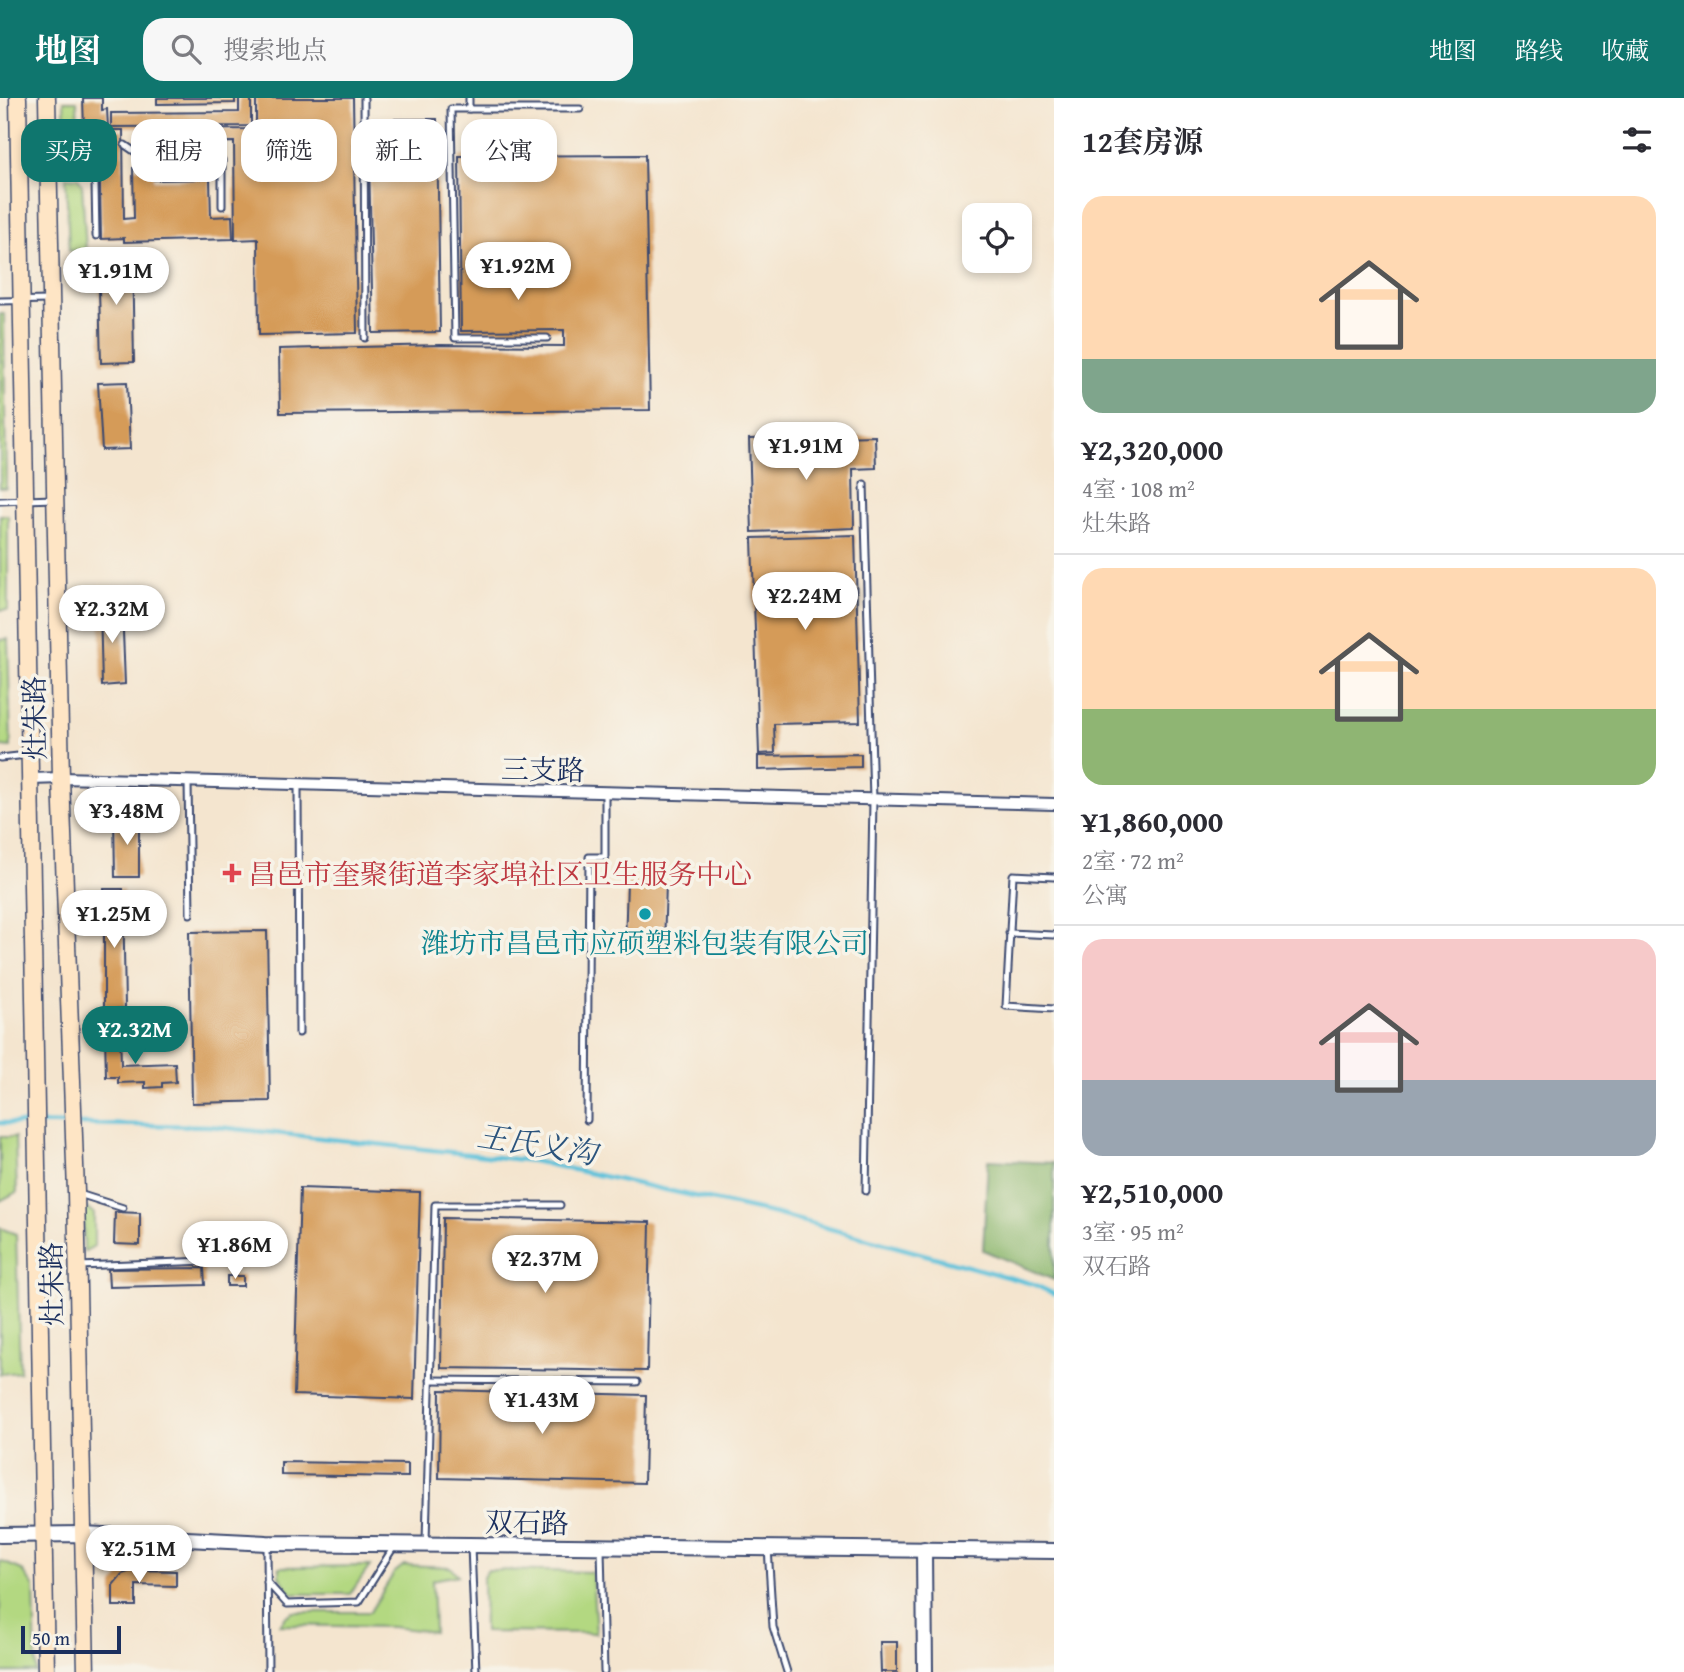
<!DOCTYPE html>
<html lang="zh">
<head>
<meta charset="utf-8">
<style>
	body { margin:0; font-family:"Gentium Book Plus","Noto Serif SC",serif; background:#f7f7f7; color:#2b2b33; height:100vh; display:flex; flex-direction:column; font-size:26px; white-space:nowrap }
	* { box-sizing:border-box; margin:0 }
	p { font-size:23px; color:#7c7c81 }
	.icon { flex:none; width:38px; height:38px; fill:none; stroke:currentColor; stroke-width:2; stroke-linecap:round; stroke-linejoin:round }
	.map { position:relative; flex:1; overflow:hidden }
	.panel { display:flex; flex-direction:column; background:#fff; width:630px }
	.panel>* { flex:none }
	.top-card { position:absolute; left:21px; top:21px; width:665px; height:63px; display:flex; gap:14px }
	.buttons { position:absolute; left:962px; top:105px; display:grid; gap:14px }
	.buttons a { display:grid; place-items:center; width:70px; height:70px; border-radius:14px; background:#fff; box-shadow:0 4px 10px #0003; font-size:35px }
	.scale { position:absolute; left:21px; bottom:18px; width:100px; box-sizing:border-box; padding-left:7px; border:4px solid #1b2f5e; border-top:0; font-size:19px; line-height:24px; white-space:nowrap; color:#1b2f5e; -webkit-text-stroke:5px #f7f3e8; paint-order:stroke }
	.price { position:absolute; translate:-50% -60px; padding:0 16px; border-radius:24px; background:#fff; color:#222; font-size:23px; line-height:46px; filter:drop-shadow(0 2px 4px #0008) }
	.price::after { content:''; position:absolute; left:50%; top:42px; width:21px; height:16px; margin-left:-10px; background:inherit; clip-path:polygon(0 0,100% 0,50% 100%) }
	.price.selected { background:#0f766e; color:#fff }
	ul { padding:0; list-style:none }
	li { display:grid; align-content:center; gap:14px; height:371px; padding:0 28px }
	li+li { border-top:2px solid #e1e1e2 }
	li span { display:grid; place-items:center; height:217px; border-radius:21px; color:#555 }
	li>.icon { margin-inline-start:auto }
	span .icon { width:126px; height:126px; fill:#fffc; stroke-width:1 }
	li b { font-size:30px }
	h2 { display:flex; justify-content:space-between; align-items:center; height:84px; padding:0 28px; font-size:30px }
	.pill { padding:0 24px; border-radius:21px; background:#fff; box-shadow:0 4px 10px #0003; font-size:24px; line-height:63px }
	.pill.selected { background:#0f766e; color:#fff }
	header { display:flex; align-items:center; gap:42px; box-sizing:border-box; height:98px; padding:0 35px; background:#0f766e; color:#fff }
	header strong { font-size:33px }
	nav { display:flex; gap:38px; margin-inline-start:auto; font-size:24px }
	.search { width:490px; height:63px; background:#f7f7f7; display:flex; align-items:center; gap:18px; box-sizing:border-box; padding:0 24px; border-radius:21px; color:#7c7c81; font-size:26px }
	main { display:flex; flex:1; min-height:0 }
	.map>svg:first-child { display:block }
	.green { fill:#b3d881; stroke:#678470; stroke-width:2 }
	.forest { fill:#8eb86f; stroke:#547466; stroke-width:2 }
	.lines { fill:none; stroke-linecap:round; stroke-linejoin:round }
	.stream { stroke:#5cc1da; stroke-width:4.5 }
	.building { fill:#d59b59 }
	.service-casing { stroke:#3c4a6f; stroke-width:9 }
	.minor-casing { stroke:#3c4a6f; stroke-width:14 }
	.tertiary-casing { stroke:#3c4a6f; stroke-width:18 }
	.secondary-casing { stroke:#3c4a6f; stroke-width:19 }
	.service { stroke:#fff; stroke-width:5 }
	.minor { stroke:#fff; stroke-width:10 }
	.tertiary { stroke:#fff; stroke-width:14 }
	.secondary { stroke:#fee5c5; stroke-width:16 }
	.health-dot { fill:#e0444e; stroke:#f7f3e8; stroke-width:2.5 }
	.culture-dot { fill:#0f9aa8; stroke:#f7f3e8; stroke-width:2.5 }
	.labels { text-anchor:middle; dominant-baseline:central; stroke-width:7; stroke-linejoin:round; paint-order:stroke }
	.street-label { font-size:28px; fill:#1b2f5e; stroke:#f7f3e8 }
	.health-label { font-size:28px; fill:#be3a42; stroke:#f7f3e8; text-anchor:start }
	.culture-label { font-size:28px; fill:#0d838f; stroke:#f7f3e8 }
	.water-label { font-size:30px; font-style:italic; fill:#2b547d; stroke:#f7f3e8 }
</style>
</head>
<body>
<header>
<strong>地图</strong>
<div class="search"><svg class="icon" aria-label="search" viewBox="0 0 24 24"><circle cx="10" cy="10" r="6"/><path d="M15 15l6 6"/></svg>搜索地点</div>
<nav><a>地图</a><a>路线</a><a>收藏</a></nav>
</header>
<main>
<div class="map">
<svg width="1054" height="1574" viewBox="0 0 1054 1574">
	<rect width="100%" height="100%" fill="#f7f3e8"/>
	<filter id="ink" filterUnits="userSpaceOnUse"><feTurbulence type="fractalNoise" baseFrequency=".0143" numOctaves="2"/><feDisplacementMap in="SourceGraphic" scale="14" xChannelSelector="R" yChannelSelector="G"/><feConvolveMatrix kernelMatrix="1 2 1 2 8 2 1 2 1" color-interpolation-filters="sRGB"/></filter>
	<filter id="wash" filterUnits="userSpaceOnUse"><feTurbulence type="fractalNoise" baseFrequency=".00686" numOctaves="4" result="noise"/><feDisplacementMap in="SourceGraphic" scale="28" xChannelSelector="R" yChannelSelector="G"/><feGaussianBlur stdDeviation="1.57" result="paint"/><feColorMatrix in="noise" values="0 0 0 0 0 0 0 0 0 0 0 0 0 0 0 0 0 1.4 0 .05"/><feComposite in="paint" operator="in"/></filter>
	<g filter="url(#wash)">
		<rect width="100%" height="100%" fill="#f4e5cf"/>
		<g class="green">
			<path d="M64 3H77L79 59 66 58Z"/>
			<path d="M66 79 78 80 82 87 86 152 69 153Z"/>
			<path d="M0 216H4L6 390H0Z"/>
			<rect x="0" y="417" width="8" height="95"/>
			<path d="M8 541 11 649 0 648V542Z"/>
			<path d="M0 1039H15L17 1094 0 1103Z"/>
			<path d="M83 1108 94 1115V1148L84 1154Z"/>
			<path d="M0 1130 16 1136 20 1274 0 1276Z"/>
			<path d="M0 1463 22 1472 34 1489 36 1574H0Z"/>
			<path d="M404 1467 450 1469 458 1477 432 1482 434 1534 392 1529 280 1527 285 1519 293 1514H370L394 1475Z"/>
			<path d="M370 1468 350 1496H292L279 1478V1469Z"/>
			<path d="M488 1472 592 1474 596 1535 484 1534 483 1479Z"/>
		</g>
		<path class="forest" d="M988 1062 1054 1065V1182L983 1152Z"/>
		<g class="lines">
			<g class="stream">
				<path d="M0 1025 69 1026"/>
				<path d="M78 1026 209 1028 533 1063 776 1116 1033 1186 1054 1196"/>
			</g>
		</g>
		<g id="blocks">
			<g class="building">
				<path d="M83 0H102V12L107 11 108 29 84 30Z"/>
				<path d="M157 0H235V5L157 6Z"/>
				<path d="M239 0H251V28L111 29V15L239 14Z"/>
				<path d="M256 0H353L357 235 259 237 258 141 235 142 234 44 151 45V32L256 31Z"/>
				<path d="M368 21H437L440 234 373 235Z"/>
				<path d="M99 32H123L124 121 134 120 133 70H154V82L210 81 211 119 232 118 233 141 124 144V140L101 141Z"/>
				<path d="M645 57 650 312 280 315 279 251 440 247 564 248V232L461 233 459 58Z"/>
				<path d="M132 153 134 264 101 265 98 154Z"/>
				<path d="M127 284 130 351 102 352 98 285Z"/>
				<path d="M875 338 876 370 853 371 854 430 752 434 749 341Z"/>
				<path d="M855 437 860 624 774 626 775 655 759 656 752 440Z"/>
				<path d="M100 507H122L125 586 102 588Z"/>
				<path d="M861 656V669L758 672V658Z"/>
				<path d="M114 719H139V779H115Z"/>
				<path d="M627 784 666 785 664 848H625Z"/>
				<path d="M104 791H123L125 910 104 912Z"/>
				<path d="M267 833 270 1003 192 1005 189 834Z"/>
				<path d="M105 933H120L121 967 175 965 176 984 162 985V989L145 990V984L118 985V979H106Z"/>
				<path d="M300 1090 420 1094 414 1301 294 1297Z"/>
				<path d="M115 1114 140 1115V1147L114 1146Z"/>
				<path d="M443 1120 650 1124 647 1273 441 1270Z"/>
				<path d="M204 1170 205 1187 109 1189 108 1171Z"/>
				<rect x="227" y="1178" width="16" height="10"/>
				<path d="M440 1292 646 1297 644 1385 439 1380Z"/>
				<path d="M281 1364 408 1366V1379L281 1377Z"/>
				<path d="M135 1472 176 1473V1488L136 1487V1508H113V1487L122 1476Z"/>
				<path d="M880 1544H897V1574H881Z"/>
			</g>
		</g>
	</g>
	<g filter="url(#ink)">
		<use href="#blocks" fill-opacity="0" stroke="#3c4a6f" stroke-width="2"/>
		<g class="lines">
			<g class="service-casing">
				<g id="service">
					<path d="M364 0 365 240"/>
					<path d="M469 11V0"/>
					<path d="M94 34 96 138"/>
					<path d="M125 47 147 62H222V108"/>
					<path d="M20 71H94"/>
					<path d="M0 203 49 202"/>
					<path d="M547 240H455L451 11H580"/>
					<path d="M864 386 873 702 866 1093"/>
					<path d="M0 403 53 401"/>
					<path d="M0 660 27 657"/>
					<path d="M188 684 190 816"/>
					<path d="M298 687 299 935"/>
					<path d="M1054 779 1013 777 1006 908 1054 911"/>
					<path d="M1009 835 1054 837"/>
					<path d="M587 1022 589 759H605V695"/>
					<path d="M79 1096 123 1110"/>
					<path d="M79 1168 232 1162"/>
					<path d="M430 1282 637 1284"/>
					<path d="M426 1444 435 1107H560"/>
					<path d="M267 1448 268 1574"/>
					<path d="M471 1448 476 1574"/>
					<path d="M768 1450 773 1529 787 1574"/>
					<path d="M601 1451 604 1574"/>
					<path d="M267 1484 287 1506 359 1504 395 1447"/>
				</g>
			</g>
			<g class="minor-casing">
				<path id="minor" d="M31 681 61 680 1054 706"/>
			</g>
			<g class="tertiary-casing">
				<g id="tertiary">
					<path d="M0 1437 83 1436 267 1445 1054 1453"/>
					<path d="M924 1451 925 1574"/>
				</g>
			</g>
			<g class="secondary-casing">
				<g id="secondary">
					<path d="M18 0 46 1574"/>
					<path d="M47 0 61 680 76 1094 86 1574"/>
				</g>
			</g>
			<use href="#service" class="service"/>
			<use href="#minor" class="minor"/>
			<use href="#tertiary" class="tertiary"/>
			<use href="#secondary" class="secondary"/>
		</g>
	</g>
	<path class="health-dot" d="M228.5 764.5h7v7h7v7h-7v7h-7v-7h-7v-7h7z"/>
	<circle class="culture-dot" cx="645" cy="816" r="7"/>
	<g class="labels">
		<g class="street-label">
			<text transform="translate(34 620) rotate(-91)">灶朱路</text>
			<text transform="translate(543 671) rotate(1)">三支路</text>
			<text transform="translate(51 1186) rotate(-91)">灶朱路</text>
			<text transform="translate(527 1424) rotate(1)">双石路</text>
		</g>
		<g class="health-label">
			<text x="248" y="775">昌邑市奎聚街道李家埠社区卫生服务中心</text>
		</g>
		<g class="culture-label">
			<text x="645" y="844">潍坊市昌邑市应硕塑料包装有限公司</text>
		</g>
		<g class="water-label">
			<text transform="translate(537 1046) rotate(9)">王氏义沟</text>
		</g>
	</g>
</svg>
<div class="buttons">
<a><svg class="icon" aria-label="locate" viewBox="0 0 24 24"><circle cx="12" cy="12" r="6"/><path d="M12 2v4M12 18v4M2 12h4M18 12h4"/></svg></a>
</div>
<div class="scale">50 m</div>
<b class="price" style="left:518px;top:204px">¥1.92M</b>
<b class="price" style="left:116px;top:209px">¥1.91M</b>
<b class="price" style="left:806px;top:384px">¥1.91M</b>
<b class="price" style="left:805px;top:534px">¥2.24M</b>
<b class="price" style="left:112px;top:547px">¥2.32M</b>
<b class="price" style="left:127px;top:749px">¥3.48M</b>
<b class="price" style="left:114px;top:852px">¥1.25M</b>
<b class="price selected" style="left:135px;top:968px">¥2.32M</b>
<b class="price" style="left:235px;top:1183px">¥1.86M</b>
<b class="price" style="left:545px;top:1197px">¥2.37M</b>
<b class="price" style="left:542px;top:1338px">¥1.43M</b>
<b class="price" style="left:139px;top:1487px">¥2.51M</b>
<div class="top-card">
<a class="pill selected">买房</a>
<a class="pill">租房</a>
<a class="pill">筛选</a>
<a class="pill">新上</a>
<a class="pill">公寓</a>
</div>
</div>
<section class="panel">
<h2>12套房源<svg class="icon" aria-label="filters" viewBox="0 0 24 24"><path d="M4 7h16M4 17h16"/><circle cx="9" cy="7" r="2"/><circle cx="15" cy="17" r="2"/></svg></h2>
<ul>
<li><span style="background:linear-gradient(#ffd9b3 75%,#7fa58c 0)"><svg class="icon" aria-label="home" viewBox="0 0 24 24"><path d="M3 11l9-7 9 7M6 9v11h12V9"/></svg></span><div><b>¥2,320,000</b><p>4室 · 108 m²</p><p>灶朱路</p></div></li>
<li><span style="background:linear-gradient(#ffd9b3 65%,#8fb573 0)"><svg class="icon" aria-label="home" viewBox="0 0 24 24"><path d="M3 11l9-7 9 7M6 9v11h12V9"/></svg></span><div><b>¥1,860,000</b><p>2室 · 72 m²</p><p>公寓</p></div></li>
<li><span style="background:linear-gradient(#f6c9c9 65%,#9aa5b1 0)"><svg class="icon" aria-label="home" viewBox="0 0 24 24"><path d="M3 11l9-7 9 7M6 9v11h12V9"/></svg></span><div><b>¥2,510,000</b><p>3室 · 95 m²</p><p>双石路</p></div></li>
</ul>
</section>
</main>
</body>
</html>
